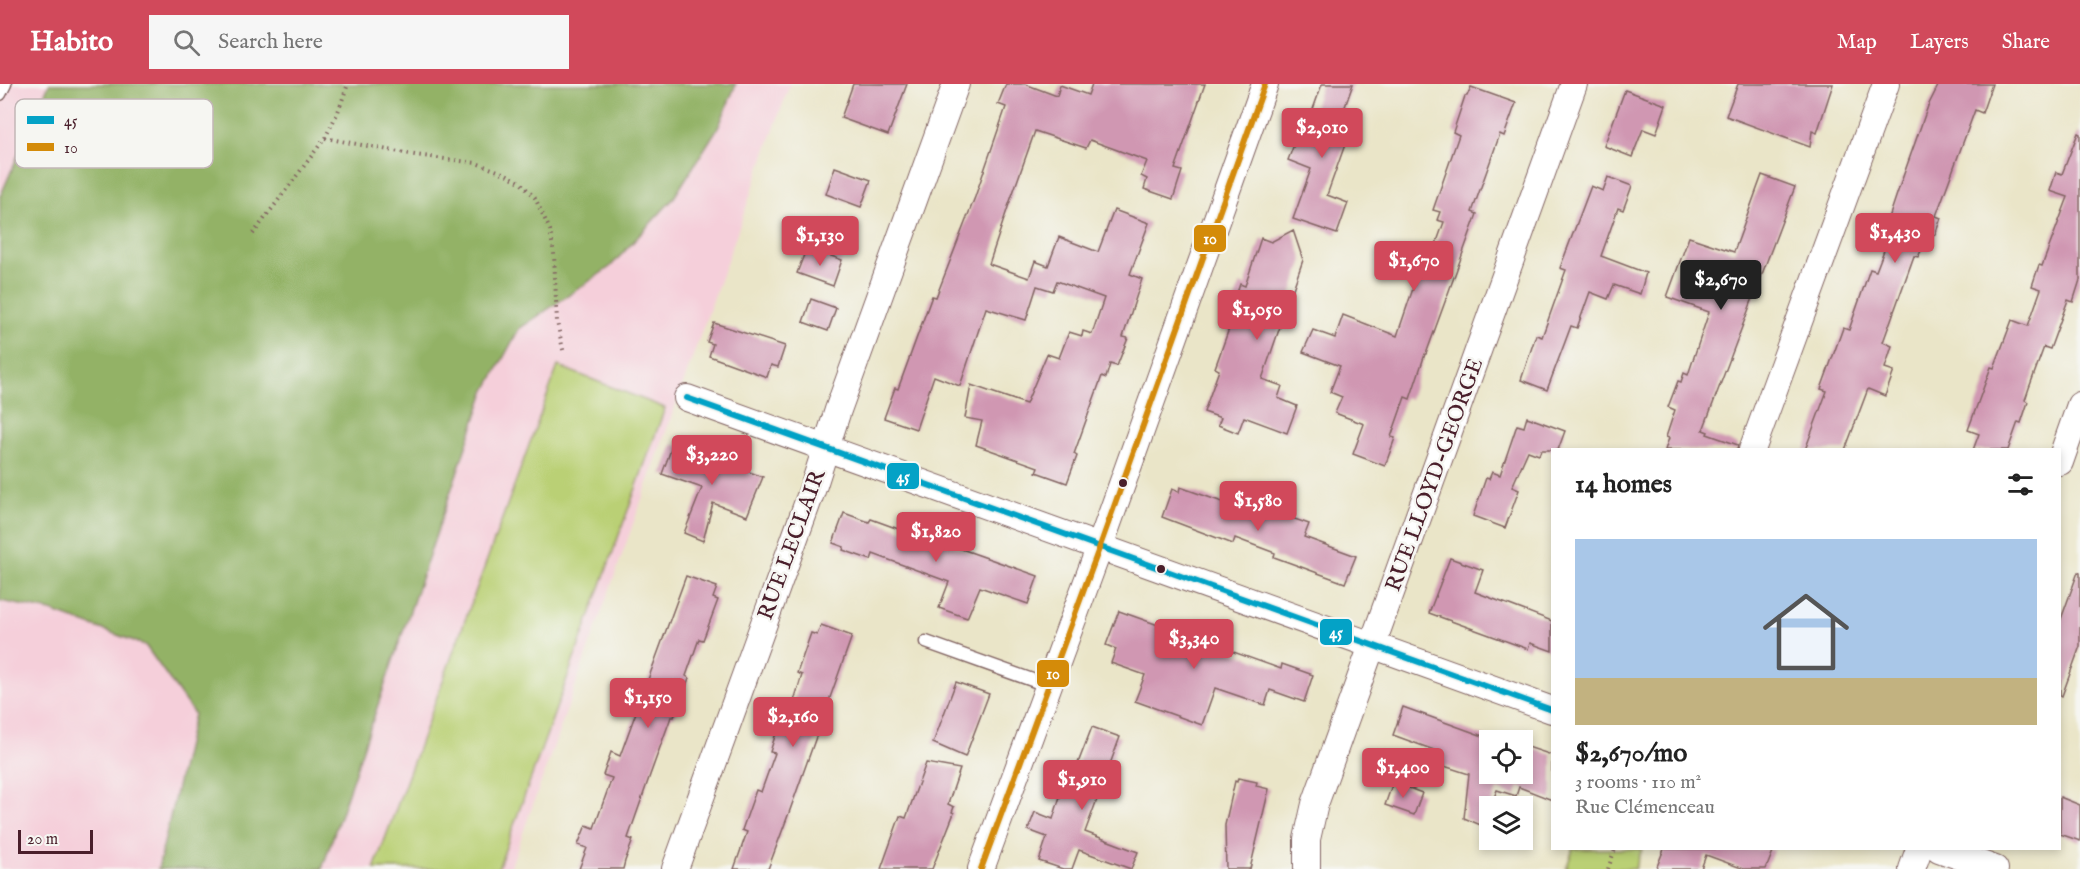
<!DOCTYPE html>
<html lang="en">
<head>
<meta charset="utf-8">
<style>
	body { margin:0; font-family:"IM FELL English",serif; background:#f6f6f6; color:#222; height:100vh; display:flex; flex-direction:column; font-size:22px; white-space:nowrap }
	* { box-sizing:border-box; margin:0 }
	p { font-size:20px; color:#767676 }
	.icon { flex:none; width:33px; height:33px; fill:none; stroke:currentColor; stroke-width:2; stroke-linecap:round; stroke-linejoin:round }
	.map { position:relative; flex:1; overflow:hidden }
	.sheet { position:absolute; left:1551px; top:364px; width:510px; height:402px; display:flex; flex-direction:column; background:#fff; border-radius:0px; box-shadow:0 3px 9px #0003 }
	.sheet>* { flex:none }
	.fabs { position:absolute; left:1479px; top:646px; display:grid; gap:12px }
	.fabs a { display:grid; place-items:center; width:54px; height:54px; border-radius:0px; background:#fff; box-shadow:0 3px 9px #0003; font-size:30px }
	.scale { position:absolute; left:18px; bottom:15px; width:75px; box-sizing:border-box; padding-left:6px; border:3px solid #4a1f2b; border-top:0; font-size:16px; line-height:21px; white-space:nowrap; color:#4a1f2b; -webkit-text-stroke:4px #f6f6f2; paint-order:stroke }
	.price { position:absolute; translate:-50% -51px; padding:0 14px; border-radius:6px; background:#d1495b; color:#fff; font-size:20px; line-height:39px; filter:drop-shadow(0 2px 3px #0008) }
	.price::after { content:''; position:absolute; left:50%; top:36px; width:18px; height:14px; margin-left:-9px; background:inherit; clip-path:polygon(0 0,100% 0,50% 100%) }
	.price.on { background:#222; color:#fff }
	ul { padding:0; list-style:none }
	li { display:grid; align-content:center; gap:12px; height:318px; padding:0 24px }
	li+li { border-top:2px solid #e0e0e0 }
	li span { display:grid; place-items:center; height:186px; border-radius:0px; color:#555 }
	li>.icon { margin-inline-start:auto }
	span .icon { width:108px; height:108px; fill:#fffc; stroke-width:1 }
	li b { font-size:26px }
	h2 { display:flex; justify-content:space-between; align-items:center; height:72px; padding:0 24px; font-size:26px }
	header { display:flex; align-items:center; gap:36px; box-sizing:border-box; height:84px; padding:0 30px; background:#d1495b; color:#fff }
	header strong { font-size:28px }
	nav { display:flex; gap:33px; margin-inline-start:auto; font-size:21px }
	.search { width:420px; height:54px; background:#f6f6f6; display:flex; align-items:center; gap:15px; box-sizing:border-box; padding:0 21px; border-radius:0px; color:#767676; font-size:22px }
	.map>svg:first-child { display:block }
	.built { fill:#f5cfda }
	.green { fill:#bad074; stroke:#827850; stroke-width:1.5 }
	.forest { fill:#93b266; stroke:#6e6848; stroke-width:1.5 }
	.building { fill:#d097b2 }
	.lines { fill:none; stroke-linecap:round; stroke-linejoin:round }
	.service-casing { stroke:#826462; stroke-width:15 }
	.minor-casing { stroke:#826462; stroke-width:28 }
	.path { stroke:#826462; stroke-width:4; stroke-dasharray:1.5 4.5; stroke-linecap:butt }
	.service { stroke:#fff; stroke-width:12 }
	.minor { stroke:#fff; stroke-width:26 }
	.bus-1-casing { stroke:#f6f6f2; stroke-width:10 }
	.bus-2-casing { stroke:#f6f6f2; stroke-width:10 }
	.bus-1 { stroke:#04a2c6; stroke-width:6 }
	.bus-2 { stroke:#d48b09; stroke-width:6 }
	.bus-dot { fill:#4a1f2b; stroke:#f6f6f2; stroke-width:2 }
	.labels { text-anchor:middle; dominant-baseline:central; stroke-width:5; stroke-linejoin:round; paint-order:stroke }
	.street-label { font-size:22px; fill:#4a1f2b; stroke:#f6f6f2 }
	.key { fill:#f6f6f2; stroke:#c2b6b6; stroke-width:1.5 }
	.key-label { font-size:16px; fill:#4a1f2b }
	.line-badge { stroke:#f6f6f2; stroke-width:2 }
	.badge-label { font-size:16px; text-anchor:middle; font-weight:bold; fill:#fff }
</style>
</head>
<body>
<header>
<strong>Habito</strong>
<div class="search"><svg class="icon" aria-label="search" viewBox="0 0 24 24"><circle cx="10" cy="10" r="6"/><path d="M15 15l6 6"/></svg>Search here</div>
<nav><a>Map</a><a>Layers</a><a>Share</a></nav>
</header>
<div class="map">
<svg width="2080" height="785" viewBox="0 0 2080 785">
	<rect width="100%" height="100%" fill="#f6f6f2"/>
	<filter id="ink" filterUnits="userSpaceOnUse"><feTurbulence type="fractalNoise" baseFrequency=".0167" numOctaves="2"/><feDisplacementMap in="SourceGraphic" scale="12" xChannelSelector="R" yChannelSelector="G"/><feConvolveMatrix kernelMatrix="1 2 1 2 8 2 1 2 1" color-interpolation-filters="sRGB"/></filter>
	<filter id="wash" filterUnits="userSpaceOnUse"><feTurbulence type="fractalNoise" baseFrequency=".008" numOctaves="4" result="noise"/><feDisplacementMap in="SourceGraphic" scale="24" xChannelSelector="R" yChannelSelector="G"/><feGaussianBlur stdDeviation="1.35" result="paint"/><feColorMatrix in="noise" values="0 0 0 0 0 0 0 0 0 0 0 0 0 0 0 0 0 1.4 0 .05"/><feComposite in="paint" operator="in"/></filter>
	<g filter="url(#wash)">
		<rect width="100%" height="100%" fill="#eae5c8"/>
		<path class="built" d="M0 0H790L510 785H0Z"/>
		<g class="green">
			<path d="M558 282 665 324 498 785H374Z"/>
			<path d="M1573 765H1642L1635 785H1566Z"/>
		</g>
		<path class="forest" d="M49 0H736L719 42 673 115 610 183 519 245 484 310 322 785H158L194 630 145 561 51 527 0 517V113Z"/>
		<g id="blocks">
			<g class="building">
				<path d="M853 0H907L888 51 841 34Z"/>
				<path d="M1006 0H1025L1057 12 1060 1 1088 11 1092 0H1205L1175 85 1182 87 1173 115 1144 105 1147 95 1141 92 1147 77 1090 56 1086 64 1035 47 1008 123 989 180 1029 194 1035 177 1048 182 1059 153 1098 168 1114 126 1149 139 1130 190 1142 195 1123 253 1128 254 1117 282 1110 280 1106 294 1102 292 1074 370 1077 372 1067 399 1036 388 1038 383 976 361 982 337 965 334 971 301 1026 320 1047 270 1059 274 1069 248 1082 252 1083 247 1092 250 1104 214 1057 197 1053 207 1037 202 1026 236 986 224 960 302 934 292 916 345 884 334 895 304 898 305 932 212 936 213 940 203 975 113 1006 23 998 20Z"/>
				<path d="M1322 0H1353L1335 51 1347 55 1327 111 1348 119 1337 150 1293 135 1311 85 1288 76 1302 40 1307 42Z"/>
				<path d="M1738 0H1833L1817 49 1812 47 1810 63 1726 32Z"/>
				<path d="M1939 0H1992L1982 29 1975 26 1936 132 1941 134 1935 151 1930 150 1925 166 1922 165 1918 173 1914 172 1883 258 1892 262 1885 284 1894 287 1885 312 1868 305 1845 366H1805L1827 307 1821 305 1843 244 1849 246 1870 185 1876 187 1891 148 1885 146 1899 104 1928 22Z"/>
				<path d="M1471 3 1516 19 1504 52 1500 50 1472 128 1477 130 1426 270H1425L1410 315 1405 313 1391 353 1395 354 1385 382 1353 370 1364 340 1335 329 1342 313 1330 308 1340 282 1303 268 1313 246 1335 254 1343 231 1397 252 1423 175 1430 177 1444 138 1437 136 1440 128 1433 126 1459 51 1453 48 1465 12H1467Z"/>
				<path d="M1625 6 1666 21 1656 50 1643 45 1632 73 1604 62Z"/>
				<path d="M2078 49 2080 50V196L2073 218 2068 216 2050 265 2044 263 2029 304 2025 316 2028 318 2021 339 2018 338 2008 366H1973L1979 350 1968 346 1991 283 1994 284 2012 236 2028 242 2041 205 2032 202 2039 181 2042 182 2068 113 2050 107 2056 88 2062 90Z"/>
				<path d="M835 83 871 96 861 123 826 110Z"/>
				<path d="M1762 91 1795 103 1703 346 1708 348 1707 350 1738 361 1737 366H1665L1669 354 1666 353 1675 326 1668 323 1678 297 1681 298 1684 289 1688 291 1709 228 1667 213 1689 153 1734 168Z"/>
				<path d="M1608 93 1632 102 1623 126 1618 124 1601 172 1646 189 1640 210 1614 201 1608 215 1590 208 1577 244 1571 242 1547 306 1521 296 1536 251 1542 253 1566 186 1560 184 1591 102 1603 107Z"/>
				<path d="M1293 146 1303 176 1262 295 1282 302 1278 314 1297 322 1287 349 1244 333 1238 349 1218 341 1221 334 1204 328 1219 286 1215 284 1236 225 1232 224 1240 200 1245 202 1261 154 1271 158Z"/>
				<path d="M807 163 842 176 833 202 797 189Z"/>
				<path d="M811 215 836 224 828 247 803 238Z"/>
				<path d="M714 239 785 262 778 283 771 281 767 293 709 272 713 260 707 258Z"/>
				<path d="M1527 333 1565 347 1558 366H1541L1539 371 1528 367 1512 403 1519 406 1505 444 1473 432 1486 394 1489 395 1492 388 1500 391 1517 341 1524 343Z"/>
				<path d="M673 360 763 393 747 432 713 419 703 457 684 449 702 404 662 390Z"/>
				<path d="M1180 403 1242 425 1246 418 1309 440 1304 453 1356 472 1345 499 1274 473 1275 469 1235 454 1233 460 1162 433 1172 405 1179 408Z"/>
				<path d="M844 429 869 438 871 435 915 451 916 449 1038 492 1028 520 980 503 967 534 939 524 949 498 873 470 871 476 843 466 844 463 833 459Z"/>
				<path d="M1450 474 1483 486 1475 508 1552 537V567L1530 559 1528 565 1429 529Z"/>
				<path d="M2078 488 2080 489V562L2062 612 2060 611V538Z"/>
				<path d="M686 492 717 503 713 514 718 516 703 556 699 555 686 592 689 594 674 633H671L650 691 628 754 633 756 625 777 623 785H579L587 764 578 761 586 741 594 744 612 694 603 691 611 668 620 672Z"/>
				<path d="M1119 527 1281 585 1282 580 1313 591 1304 618 1270 606 1265 621 1215 604 1202 641 1135 617 1145 591 1111 579 1116 565 1106 561Z"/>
				<path d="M821 541 852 552 790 726 768 785H734L747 748 742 746 756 706 761 708 775 669 770 668 776 649 784 628 790 630 802 591 797 589 811 549 817 551Z"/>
				<path d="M956 598 989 610 965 673 933 659Z"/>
				<path d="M1403 623 1494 656 1496 652 1511 657H1490V690H1522V661L1552 671V716L1519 703 1516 712 1497 706 1483 742 1464 734 1469 690 1441 681 1445 670 1393 651Z"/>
				<path d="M1092 643 1120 653 1085 748 1138 768 1131 785 1079 766 1072 785H1063L1039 777 1047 753 1028 746 1035 728 1053 735 1063 703 1068 705Z"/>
				<path d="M926 679 960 685 948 720 954 723 952 728 954 729 932 785H881L900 732 906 734Z"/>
				<path d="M1238 694 1257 698 1256 702 1269 705 1250 785H1226L1225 741 1235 697 1237 698Z"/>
				<path d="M1393 698 1422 709 1414 731 1385 721Z"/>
				<path d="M2060 713 2080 721V757L2060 750Z"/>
				<path d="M1664 765H1774L1766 785H1744L1706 771 1701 785H1656Z"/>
			</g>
		</g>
	</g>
	<g filter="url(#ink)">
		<use href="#blocks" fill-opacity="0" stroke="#826462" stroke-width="1.5"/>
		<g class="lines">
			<g class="service-casing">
				<g id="service">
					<path d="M0 10 5 0"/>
					<path d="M926 558 1049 602"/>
				</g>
			</g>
			<g class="minor-casing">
				<g id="minor">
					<path d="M687 314 1552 626"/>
					<path d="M1752 366 1886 0"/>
					<path d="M2060 378 2080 321"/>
					<path d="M1939 765 1995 785"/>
					<path d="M675 785 814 401 838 326 956 0"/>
					<path d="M981 785 1100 462 1265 0"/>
					<path d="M1307 785V755L1315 720 1574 0"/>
					<path d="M1912 785 1919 765"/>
				</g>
			</g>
			<g class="path">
				<path d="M325 54 415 71 476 79 506 90 520 98 535 114 550 146 554 170 557 238 564 270"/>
				<path d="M253 150 325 54 338 28 348 0"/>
				<path d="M1608 785 1615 765"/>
			</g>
			<use href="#service" class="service"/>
			<use href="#minor" class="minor"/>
			<g class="bus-1-casing">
				<path id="bus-1" d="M687 314 1552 626"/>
			</g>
			<g class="bus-2-casing">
				<path id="bus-2" d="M981 785 1100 462 1265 0"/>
			</g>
			<use href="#bus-1" class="bus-1"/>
			<use href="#bus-2" class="bus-2"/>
		</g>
	</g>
	<g class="bus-dot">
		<circle cx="1123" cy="399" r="5"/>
		<circle cx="1161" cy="485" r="5"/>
	</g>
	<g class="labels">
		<g class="street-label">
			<text transform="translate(1435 391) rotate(-70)">RUE LLOYD-GEORGE</text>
			<text transform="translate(792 461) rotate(-70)">RUE LECLAIR</text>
		</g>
	</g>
	<rect x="15" y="15" width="198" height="69" rx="9" class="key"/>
	<rect x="27" y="32" width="27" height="8" fill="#04a2c6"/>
	<rect x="27" y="59" width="27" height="8" fill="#d48b09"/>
	<g class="key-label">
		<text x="64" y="42">45</text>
		<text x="64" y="69">10</text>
	</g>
	<g class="line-badge">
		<rect x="1193" y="140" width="34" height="29" rx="6" fill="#d48b09"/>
		<rect x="886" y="378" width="34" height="28" rx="6" fill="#04a2c6"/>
		<rect x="1319" y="534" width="34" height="28" rx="6" fill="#04a2c6"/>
		<rect x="1036" y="575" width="34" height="29" rx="6" fill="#d48b09"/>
	</g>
	<g class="badge-label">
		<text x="1210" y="160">10</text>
		<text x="903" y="398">45</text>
		<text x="1336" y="554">45</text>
		<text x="1053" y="595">10</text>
	</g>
</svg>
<div class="fabs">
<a><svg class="icon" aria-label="locate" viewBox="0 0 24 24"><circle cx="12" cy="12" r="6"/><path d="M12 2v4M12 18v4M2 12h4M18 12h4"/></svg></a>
<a><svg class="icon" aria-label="layers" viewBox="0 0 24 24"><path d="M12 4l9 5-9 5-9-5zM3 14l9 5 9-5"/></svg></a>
</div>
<div class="scale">20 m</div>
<b class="price" style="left:1322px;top:75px">$2,010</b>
<b class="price" style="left:1895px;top:180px">$1,430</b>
<b class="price" style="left:820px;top:183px">$1,130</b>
<b class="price" style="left:1414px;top:208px">$1,670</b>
<b class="price on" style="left:1721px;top:227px">$2,670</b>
<b class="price" style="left:1257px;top:257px">$1,050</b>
<b class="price" style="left:712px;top:402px">$3,220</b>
<b class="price" style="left:1258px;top:448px">$1,580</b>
<b class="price" style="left:936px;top:479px">$1,820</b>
<b class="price" style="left:1194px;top:586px">$3,340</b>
<b class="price" style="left:648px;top:645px">$1,150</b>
<b class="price" style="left:793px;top:664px">$2,160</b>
<b class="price" style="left:1403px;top:715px">$1,400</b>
<b class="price" style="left:1082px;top:727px">$1,910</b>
<section class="sheet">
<h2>14 homes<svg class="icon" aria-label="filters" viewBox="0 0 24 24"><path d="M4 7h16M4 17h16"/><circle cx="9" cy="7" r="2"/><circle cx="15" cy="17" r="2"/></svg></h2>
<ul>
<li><span style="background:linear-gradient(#a9c7e8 75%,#c2b280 0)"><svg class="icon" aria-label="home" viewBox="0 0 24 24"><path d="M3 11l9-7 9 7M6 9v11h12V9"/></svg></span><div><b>$2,670/mo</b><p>3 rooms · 110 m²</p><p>Rue Clémenceau</p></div></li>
</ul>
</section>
</div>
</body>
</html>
